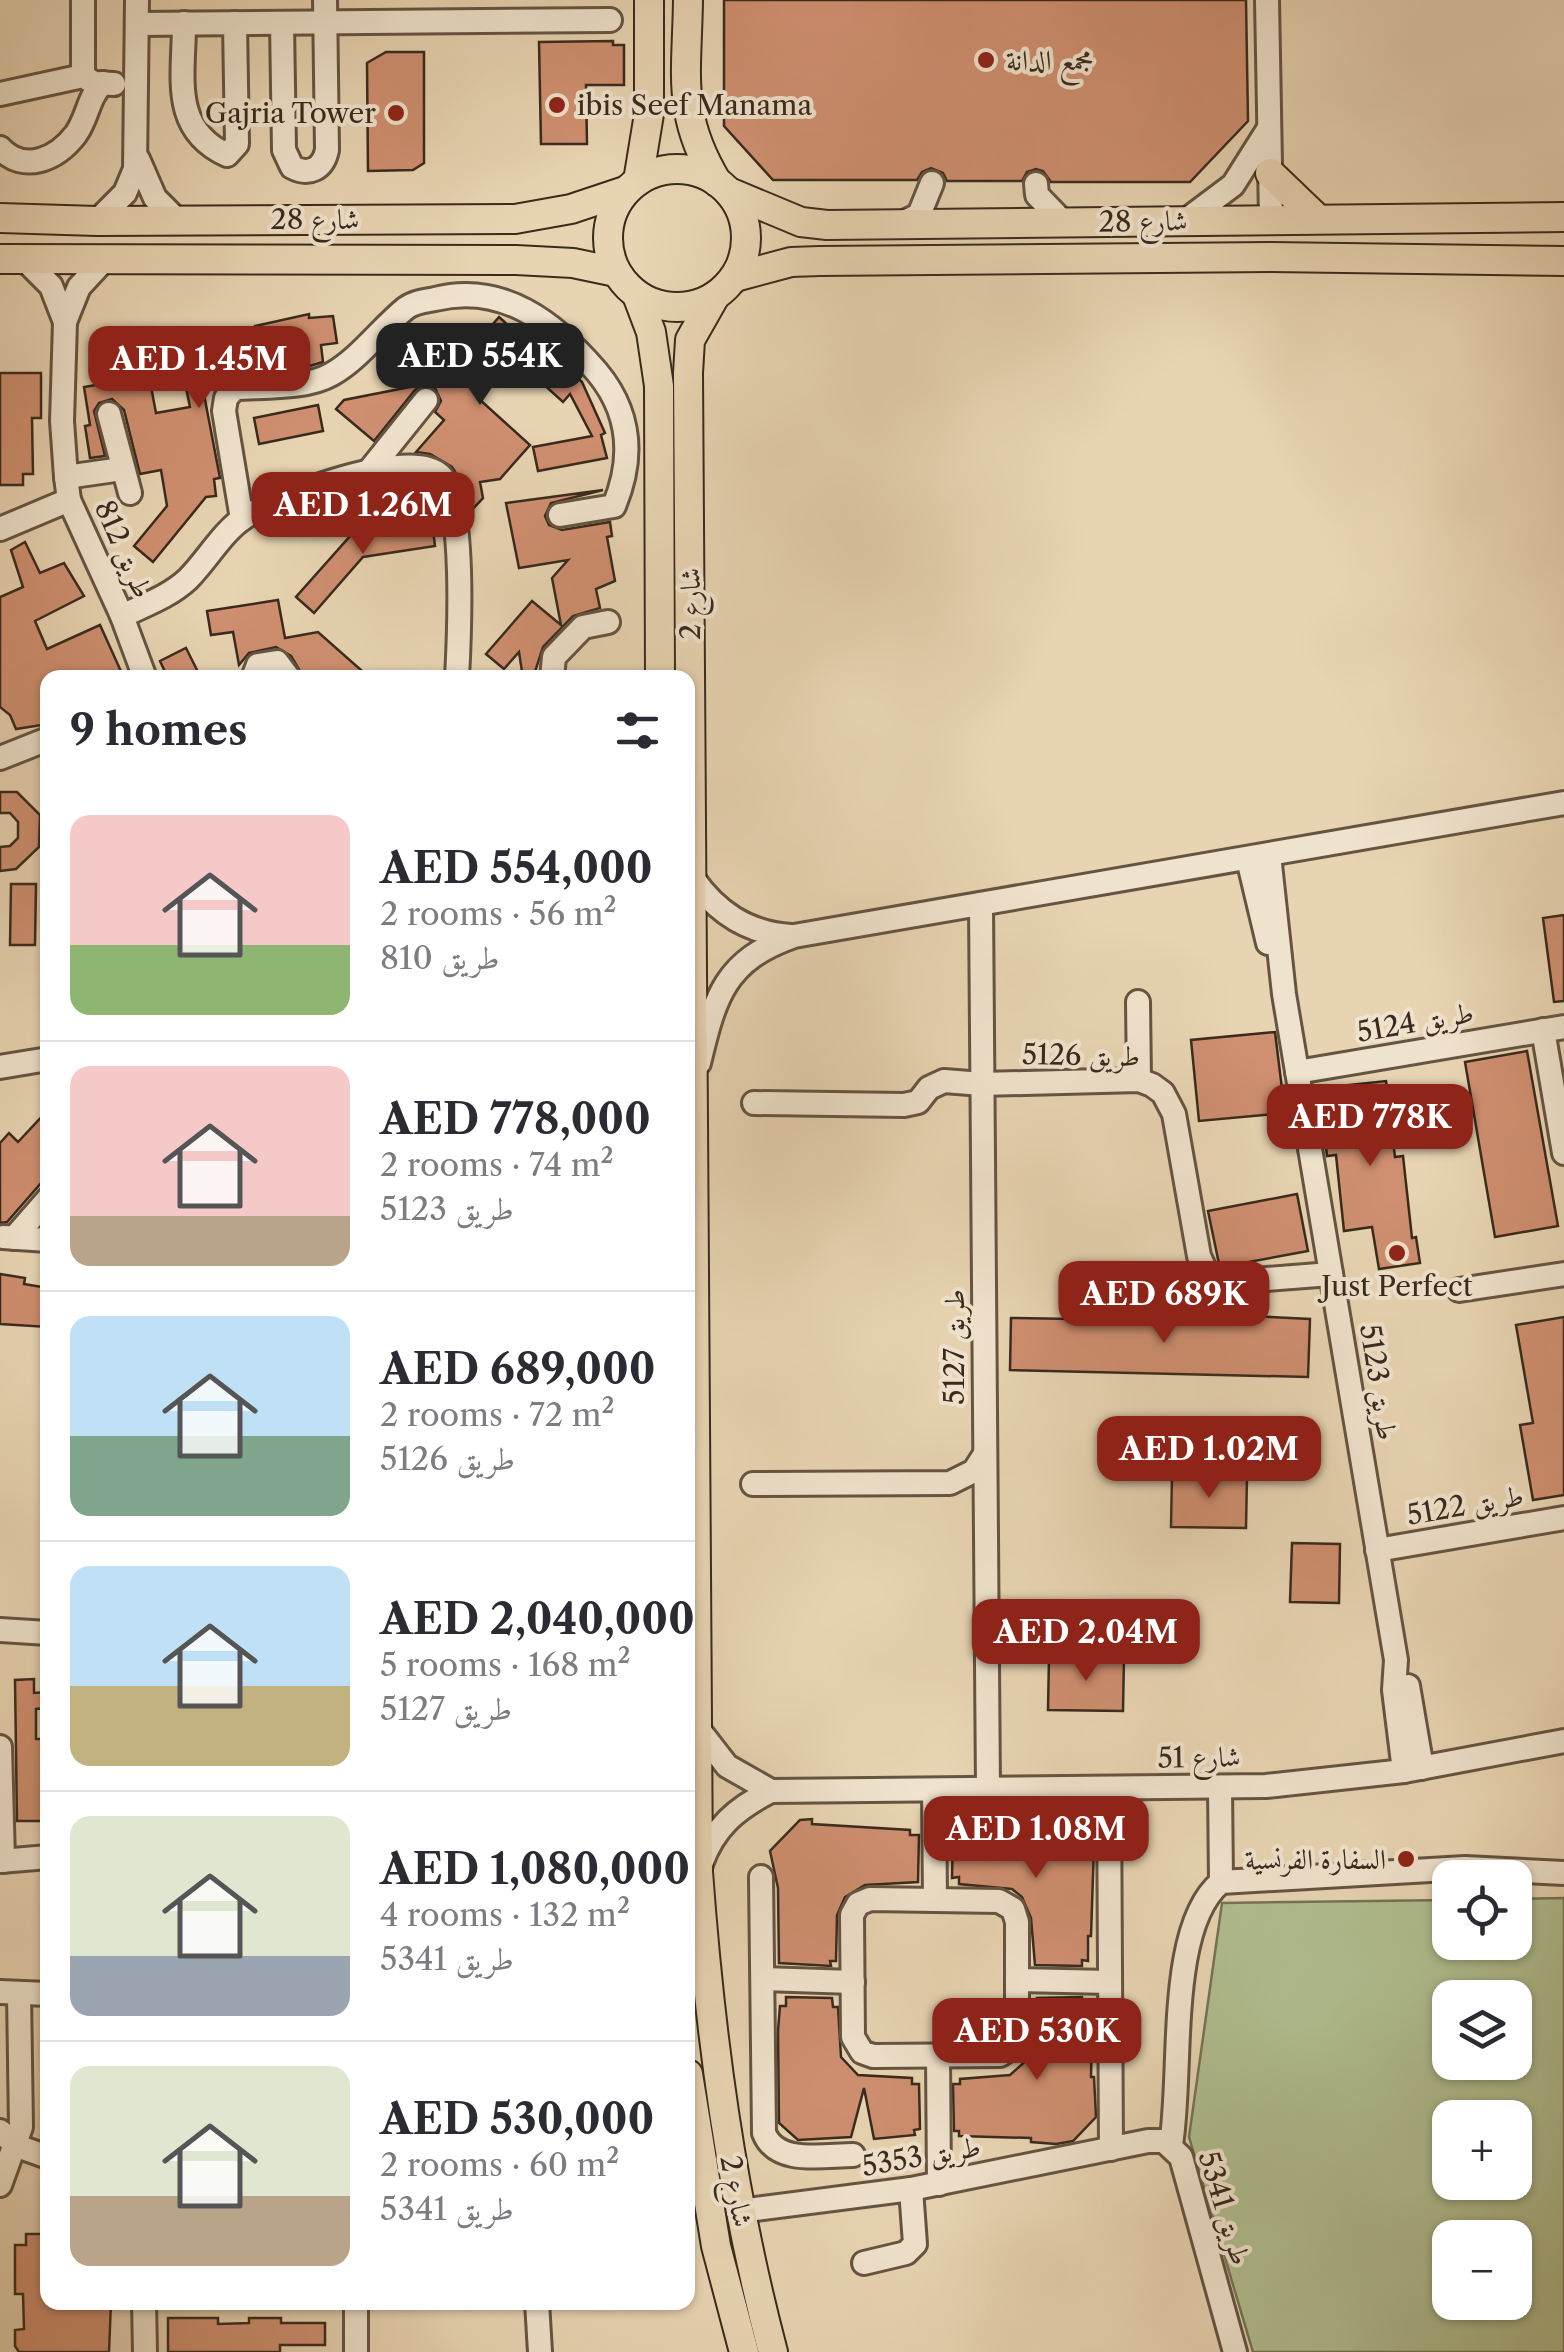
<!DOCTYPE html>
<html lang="en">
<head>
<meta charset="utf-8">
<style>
	body { margin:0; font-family:"Libre Caslon Text",Amiri,serif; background:#f7f7f7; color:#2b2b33; height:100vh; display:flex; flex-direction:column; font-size:38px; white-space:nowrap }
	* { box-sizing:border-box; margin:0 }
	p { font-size:32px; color:#7c7c81 }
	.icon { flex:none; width:55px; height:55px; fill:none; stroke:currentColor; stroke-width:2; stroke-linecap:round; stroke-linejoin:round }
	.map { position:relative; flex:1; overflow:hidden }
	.sheet { position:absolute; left:40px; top:670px; width:655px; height:1640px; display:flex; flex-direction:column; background:#fff; border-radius:20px; box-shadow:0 2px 8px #0004 }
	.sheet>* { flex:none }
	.fabs { position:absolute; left:1432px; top:1860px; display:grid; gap:20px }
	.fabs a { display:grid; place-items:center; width:100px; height:100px; border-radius:20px; background:#fff; box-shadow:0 2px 8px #0004; font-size:50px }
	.price { position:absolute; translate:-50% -85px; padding:0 22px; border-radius:20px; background:#8f2418; color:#fff; font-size:32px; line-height:65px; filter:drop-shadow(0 2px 5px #0008) }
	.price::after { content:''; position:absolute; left:50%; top:60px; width:30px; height:22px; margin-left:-15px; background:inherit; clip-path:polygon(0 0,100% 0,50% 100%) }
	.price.on { background:#222; color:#fff }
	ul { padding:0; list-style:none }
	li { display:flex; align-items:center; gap:30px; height:250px; padding:0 30px }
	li+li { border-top:2px solid #e1e1e2 }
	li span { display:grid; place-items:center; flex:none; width:280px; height:200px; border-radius:20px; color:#555 }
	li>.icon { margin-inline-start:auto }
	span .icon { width:120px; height:120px; fill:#fffc; stroke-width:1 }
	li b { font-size:42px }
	h2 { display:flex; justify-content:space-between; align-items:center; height:120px; padding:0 30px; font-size:42px }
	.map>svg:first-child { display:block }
	.green { fill:#b0be90; stroke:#747456; stroke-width:2.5; fill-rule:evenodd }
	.building { fill:#cf8f70; stroke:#392a1d; stroke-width:2.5 }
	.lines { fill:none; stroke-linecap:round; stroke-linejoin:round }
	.minor-casing { stroke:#655442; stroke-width:28 }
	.major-casing { stroke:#392a1d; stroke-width:32 }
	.minor { stroke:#f0e3cd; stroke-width:22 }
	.major { stroke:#e8d4b2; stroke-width:28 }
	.poi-dot { fill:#8f2418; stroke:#f0e3cd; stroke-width:4 }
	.labels { text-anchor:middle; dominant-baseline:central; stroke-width:8; stroke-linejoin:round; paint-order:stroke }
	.poi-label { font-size:28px; fill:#392a1d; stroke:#f0e3cd; text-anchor:start }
	.street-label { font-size:28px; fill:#392a1d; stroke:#f0e3cd }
</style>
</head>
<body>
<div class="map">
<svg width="1564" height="2352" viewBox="0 0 1564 2352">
	<rect width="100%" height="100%" fill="#e8d4b2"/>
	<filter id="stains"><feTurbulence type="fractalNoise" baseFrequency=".002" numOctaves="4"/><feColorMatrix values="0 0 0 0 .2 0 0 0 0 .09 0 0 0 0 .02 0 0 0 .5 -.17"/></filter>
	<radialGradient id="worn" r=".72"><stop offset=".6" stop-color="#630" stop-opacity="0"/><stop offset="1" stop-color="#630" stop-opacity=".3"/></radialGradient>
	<path class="green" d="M1564 1898V2352H1253L1189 2137 1222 1903 1450 1900V1942H1515V1899ZM1450 1998H1515V2062H1450ZM1450 2118H1515V2182H1450ZM1450 2238H1515V2302H1450Z"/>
	<g class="building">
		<path d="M724 0H1246L1248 121 1190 182H1051L1043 171 1036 169 1027 172 1022 181H947L943 173 931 168 922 172 917 180H773L724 126Z"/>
		<path d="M613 41V45H624V85H586L587 144H541L539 42Z"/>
		<path d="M386 52H424V163L413 170 368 171 367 63Z"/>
		<path d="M309 314V318L333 316 337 343 321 345 323 362 296 370 234 373 220 382 202 384 220 478 214 479 216 496 206 497 153 562 134 546 167 506 161 470 140 474 124 410 112 399 99 403 94 411 105 456 90 458 85 426 90 425 84 387 149 376 156 413 190 407 182 368 169 370 165 346 222 333 255 331V326Z"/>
		<path d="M499 317 518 334 523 328 582 382 605 433 601 435 607 458 538 471 533 447 592 436 570 394 563 402 499 344 470 378 485 392 479 399 530 445 500 479 480 482 483 498 469 513 463 485 452 467 430 454 416 452 444 420 435 412 441 401 435 388 422 386 415 390 374 441 336 409 344 400 425 384 420 359 379 365 400 340 404 342 413 332 442 353 462 332 475 345Z"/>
		<path d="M0 373H41V418H32L33 474H23V485H0Z"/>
		<path d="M318 405 323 431 259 444 254 418Z"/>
		<path d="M603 490 551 503 545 516 549 525 562 530 610 522 612 536 607 537 615 581 596 589 600 608 573 616 543 647 533 678H523L519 652 504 669 486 654 532 601 561 625 552 578 568 560 519 568 506 503Z"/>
		<path d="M340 504 343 520 306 526 303 510Z"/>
		<path d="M432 521 435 546 363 557 314 613 296 597 352 534Z"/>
		<path d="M25 542 40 573 64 563 84 596 35 621 47 649 100 625 124 678H48V724L16 729 10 715 0 707V597L23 587 11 550Z"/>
		<path d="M278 600 285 638 318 632 370 678H304L291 656 276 647 249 653 239 665 233 632 211 635 207 611Z"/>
		<path d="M186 648 201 678H168L160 661Z"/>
		<path d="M0 792H17L40 815 39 847 16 869 0 871V847L10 846 18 838V822L10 813H0Z"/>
		<path d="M11 884H36L35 945H10Z"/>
		<path d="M1564 915V1001L1554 1002 1543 918Z"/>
		<path d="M1275 1032 1285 1113 1199 1121 1191 1040Z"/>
		<path d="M1527 1051 1558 1226 1495 1237 1465 1062Z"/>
		<path d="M1386 1081 1395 1157 1403 1156 1412 1238 1416 1237 1420 1263 1379 1269 1372 1227 1344 1231 1336 1155 1327 1156 1320 1088Z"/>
		<path d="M48 1110V1175L7 1222 0 1223V1143L9 1133 18 1142Z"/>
		<path d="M1297 1194 1308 1251 1227 1266 1219 1264 1208 1211Z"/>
		<path d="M0 1274 25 1278 24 1284 48 1288V1327L0 1324Z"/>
		<path d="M1189 1313 1310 1319 1308 1377 1010 1370 1011 1318 1189 1321Z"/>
		<path d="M1564 1317V1495L1533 1500 1520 1425 1533 1423 1516 1325Z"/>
		<path d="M1172 1475 1247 1476 1246 1528 1171 1527Z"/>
		<path d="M1292 1543 1340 1544 1339 1603 1290 1602Z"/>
		<path d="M1049 1657 1124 1658 1123 1711 1048 1710Z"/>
		<path d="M34 1679V1693L46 1692 47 1708 36 1709V1739H46L48 1821H17L15 1680Z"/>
		<path d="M812 1819V1824L910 1830V1835H919L918 1882 865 1885 845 1897 837 1915 836 1961H830L831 1966 779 1963 778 1888 770 1851 800 1820Z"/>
		<path d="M1061 1821 1071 1822 1094 1845 1091 1936H1088V1961L1082 1960V1966L1035 1965 1031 1918 1022 1897 1012 1889 959 1884V1877L952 1878 953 1833H958V1826L1033 1827V1823L1060 1824Z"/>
		<path d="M786 1997 832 1998 833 2007H838L841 2057 858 2075 912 2078V2084H919L920 2129 914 2130 915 2135 874 2139 864 2088 851 2137 798 2140 779 2123 778 2031 780 2006H786Z"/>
		<path d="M1082 1997 1083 2003 1089 2002V2028H1092L1091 2077H1094L1096 2117 1073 2141 1056 2144 1031 2142V2138L959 2136V2131H954L953 2084H960V2079L1010 2075 1028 2059 1032 2005H1037V1998Z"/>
		<path d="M26 2234H48V2302H111L109 2352H19L15 2346V2330L24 2329 23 2294H15V2245H26Z"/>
		<path d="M168 2318H218V2324L249 2323V2318H281V2323H325V2345H280V2352H168Z"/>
	</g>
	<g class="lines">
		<g class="minor-casing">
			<g id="minor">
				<path d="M1267 0 1271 219"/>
				<path d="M184 23C184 76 170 129 227 155L237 144 235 23"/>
				<path d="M282 23 284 150 292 167C309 176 323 169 327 150L325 0"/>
				<path d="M137 24 610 20"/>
				<path d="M83 76V0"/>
				<path d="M0 94 83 76 94 83 114 84"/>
				<path d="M0 148C24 174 57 159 76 134 88 117 88 97 103 83"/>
				<path d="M138 159 155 198 177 220"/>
				<path d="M1036 184 1037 195 1063 222"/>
				<path d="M97 221 125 193 135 169 137 0"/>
				<path d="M1185 221 1233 185 1269 128"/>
				<path d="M902 223 919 215 932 183"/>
				<path d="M23 258 51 286 65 322"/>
				<path d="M105 259 79 287 65 322 62 421 66 477 69 500 122 616 145 678"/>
				<path d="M109 414 130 493"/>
				<path d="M369 471 426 400"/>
				<path d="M66 477 122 469"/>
				<path d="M242 519 224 411 226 398 235 388C265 386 306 389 332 374 360 358 381 328 406 308 414 302 425 301 435 299 503 282 555 323 597 372 631 413 634 458 614 506L560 515"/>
				<path d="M0 529 69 500"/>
				<path d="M122 616C145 605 170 596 188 579 207 560 223 531 245 517 277 498 409 446 440 475 466 499 459 641 457 678"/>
				<path d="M253 678 258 665 277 662 289 678"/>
				<path d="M552 678 554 657 583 627 608 622"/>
				<path d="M0 758 48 739"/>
				<path d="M1269 855 1284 994 1396 1660 1394 1690 1404 1771"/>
				<path d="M1248 859 1268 943"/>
				<path d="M692 877C716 912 747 933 791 936"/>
				<path d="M981 904 988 1789"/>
				<path d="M1138 1002 1139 1080"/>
				<path d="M1543 1030 1564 1153"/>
				<path d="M699 1063C715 996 725 960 794 936L1564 803"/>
				<path d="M0 1067 48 1059"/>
				<path d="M1297 1072 1564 1027"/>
				<path d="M754 1103 904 1105 918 1102 929 1088 944 1081 982 1084 1139 1080 1152 1085 1163 1093 1174 1114 1199 1256 1208 1276 1229 1282 1331 1274"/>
				<path d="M3 1237 48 1240"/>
				<path d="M14 1238 48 1199"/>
				<path d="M1103 1280 1208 1276"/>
				<path d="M1459 1290 1564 1274"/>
				<path d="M753 1484 950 1483 974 1471 985 1454"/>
				<path d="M1377 1550 1564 1518"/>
				<path d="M0 1630 48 1633"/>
				<path d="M1408 1686 1422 1768"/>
				<path d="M696 1726 727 1766 771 1791 1266 1786 1404 1771 1564 1741"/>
				<path d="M0 1747 3 1861"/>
				<path d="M1220 1787 1221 1882"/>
				<path d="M1109 1789 1111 2149"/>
				<path d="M934 1790 935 1900"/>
				<path d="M0 1861 48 1857"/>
				<path d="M701 1864C714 1827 737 1808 771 1791"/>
				<path d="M761 1877 764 2133C777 2166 825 2155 853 2155"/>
				<path d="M870 1899 999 1901 1013 1909 1017 1922V2032L1011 2048 1000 2055 873 2056 862 2052 853 2037 852 1915 858 1904Z"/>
				<path d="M763 1979 853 1982"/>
				<path d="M1017 1980 1110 1982"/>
				<path d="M0 1992 48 1994"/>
				<path d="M938 2056 939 2184"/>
				<path d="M0 2131 17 2146 48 2157"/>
				<path d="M1171 2144C1183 2074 1166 1927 1221 1882L1465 1868 1564 1873"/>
				<path d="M0 2185 21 2127 19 1993"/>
				<path d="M740 2211 911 2189 1148 2141H1164L1181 2157 1235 2352"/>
				<path d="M864 2263 906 2253 915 2244 911 2189"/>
				<path d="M144 2302 145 2352"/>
				<path d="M356 2302V2352"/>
				<path d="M537 2302 540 2352"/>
			</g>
		</g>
		<g class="major-casing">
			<g id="major">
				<path d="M688 0C687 75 676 114 717 182"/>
				<circle cx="677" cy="238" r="69"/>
				<path d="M1270 173 1318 219"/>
				<path d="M638 181 649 114V0"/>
				<path d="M729 192 801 222 827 225 1564 217"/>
				<path d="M0 218 97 221 515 219 571 209 625 191"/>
				<path d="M0 259 516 260 573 263 616 272"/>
				<path d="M735 277 791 262 820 261 1271 257 1564 261"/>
				<path d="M637 295 651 332 659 386 660 678"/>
				<path d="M715 296 690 340 688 373 698 1872C710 2035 731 2194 773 2352"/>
				<path d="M688 2074 716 2246 744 2352"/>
			</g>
		</g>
		<use href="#minor" class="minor"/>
		<use href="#major" class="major"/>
	</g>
	<g class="poi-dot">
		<circle cx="986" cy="60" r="10"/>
		<circle cx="557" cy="105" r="10"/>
		<circle cx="396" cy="113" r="10"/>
		<circle cx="1397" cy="1253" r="10"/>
		<circle cx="1406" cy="1859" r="10"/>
	</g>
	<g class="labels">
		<g class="poi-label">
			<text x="1006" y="60">مجمع الدانة</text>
			<text x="577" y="105">ibis Seef Manama</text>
			<text x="376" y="113" text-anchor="end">Gajria Tower</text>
			<text x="1397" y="1286" text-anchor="middle">Just Perfect</text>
			<text x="1386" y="1859" text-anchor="end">السفارة الفرنسية</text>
		</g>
		<g class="street-label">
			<text x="315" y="219">شارع 28</text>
			<text transform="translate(1143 221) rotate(-1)">شارع 28</text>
			<text transform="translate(124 549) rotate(66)">طريق 812</text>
			<text transform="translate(690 604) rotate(-90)">شارع 2</text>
			<text transform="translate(1415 1022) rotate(-10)">طريق 5124</text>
			<text transform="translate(1081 1055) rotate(1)">طريق 5126</text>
			<text transform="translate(954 1347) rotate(-90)">طريق 5127</text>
			<text transform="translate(1379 1382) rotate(81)">طريق 5123</text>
			<text transform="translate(1465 1505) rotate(-10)">طريق 5122</text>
			<text transform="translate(1199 1757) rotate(-1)">شارع 51</text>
			<text transform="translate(921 2156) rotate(-10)">طريق 5353</text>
			<text transform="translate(737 2191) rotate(79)">شارع 2</text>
			<text transform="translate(1225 2208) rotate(73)">طريق 5341</text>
		</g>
	</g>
	<rect width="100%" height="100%" filter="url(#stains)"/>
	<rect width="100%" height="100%" fill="url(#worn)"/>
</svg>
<div class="fabs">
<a><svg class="icon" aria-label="locate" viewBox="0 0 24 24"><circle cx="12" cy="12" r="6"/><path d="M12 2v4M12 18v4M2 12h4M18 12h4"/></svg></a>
<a><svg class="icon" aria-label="layers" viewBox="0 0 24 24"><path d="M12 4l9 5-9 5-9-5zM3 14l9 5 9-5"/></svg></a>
<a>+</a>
<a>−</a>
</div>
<b class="price on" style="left:480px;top:408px">AED 554K</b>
<b class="price" style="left:199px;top:411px">AED 1.45M</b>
<b class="price" style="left:363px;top:557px">AED 1.26M</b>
<b class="price" style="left:1370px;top:1169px">AED 778K</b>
<b class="price" style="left:1164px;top:1346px">AED 689K</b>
<b class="price" style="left:1209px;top:1501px">AED 1.02M</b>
<b class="price" style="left:1086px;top:1684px">AED 2.04M</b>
<b class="price" style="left:1036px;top:1881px">AED 1.08M</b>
<b class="price" style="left:1037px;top:2083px">AED 530K</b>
<section class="sheet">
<h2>9 homes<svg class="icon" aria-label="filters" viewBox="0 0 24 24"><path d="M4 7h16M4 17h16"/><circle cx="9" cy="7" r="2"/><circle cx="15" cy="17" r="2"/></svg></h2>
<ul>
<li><span style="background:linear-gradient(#f6c9c9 65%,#8fb573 0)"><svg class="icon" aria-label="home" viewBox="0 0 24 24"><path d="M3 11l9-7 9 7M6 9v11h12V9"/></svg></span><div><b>AED 554,000</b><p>2 rooms · 56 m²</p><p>طريق 810</p></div></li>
<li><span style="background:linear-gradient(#f6c9c9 75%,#b9a48a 0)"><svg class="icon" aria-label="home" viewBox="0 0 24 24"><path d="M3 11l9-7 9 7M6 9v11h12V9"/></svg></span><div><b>AED 778,000</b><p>2 rooms · 74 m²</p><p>طريق 5123</p></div></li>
<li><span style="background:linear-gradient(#bfe0f5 60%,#7fa58c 0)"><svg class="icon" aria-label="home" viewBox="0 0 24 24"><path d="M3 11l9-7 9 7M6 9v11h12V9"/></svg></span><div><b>AED 689,000</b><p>2 rooms · 72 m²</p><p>طريق 5126</p></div></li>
<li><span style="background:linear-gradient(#bfe0f5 60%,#c2b280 0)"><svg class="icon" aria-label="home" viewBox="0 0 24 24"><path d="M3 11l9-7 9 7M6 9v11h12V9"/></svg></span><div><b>AED 2,040,000</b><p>5 rooms · 168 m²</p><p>طريق 5127</p></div></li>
<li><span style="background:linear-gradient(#dfe7d0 70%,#9aa5b1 0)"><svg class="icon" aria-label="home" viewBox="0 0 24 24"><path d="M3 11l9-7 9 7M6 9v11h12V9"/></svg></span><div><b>AED 1,080,000</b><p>4 rooms · 132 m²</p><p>طريق 5341</p></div></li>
<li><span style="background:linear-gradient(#dfe7d0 65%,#b9a48a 0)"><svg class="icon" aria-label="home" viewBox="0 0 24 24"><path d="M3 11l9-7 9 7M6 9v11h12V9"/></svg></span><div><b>AED 530,000</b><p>2 rooms · 60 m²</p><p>طريق 5341</p></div></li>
</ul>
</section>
</div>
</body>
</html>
